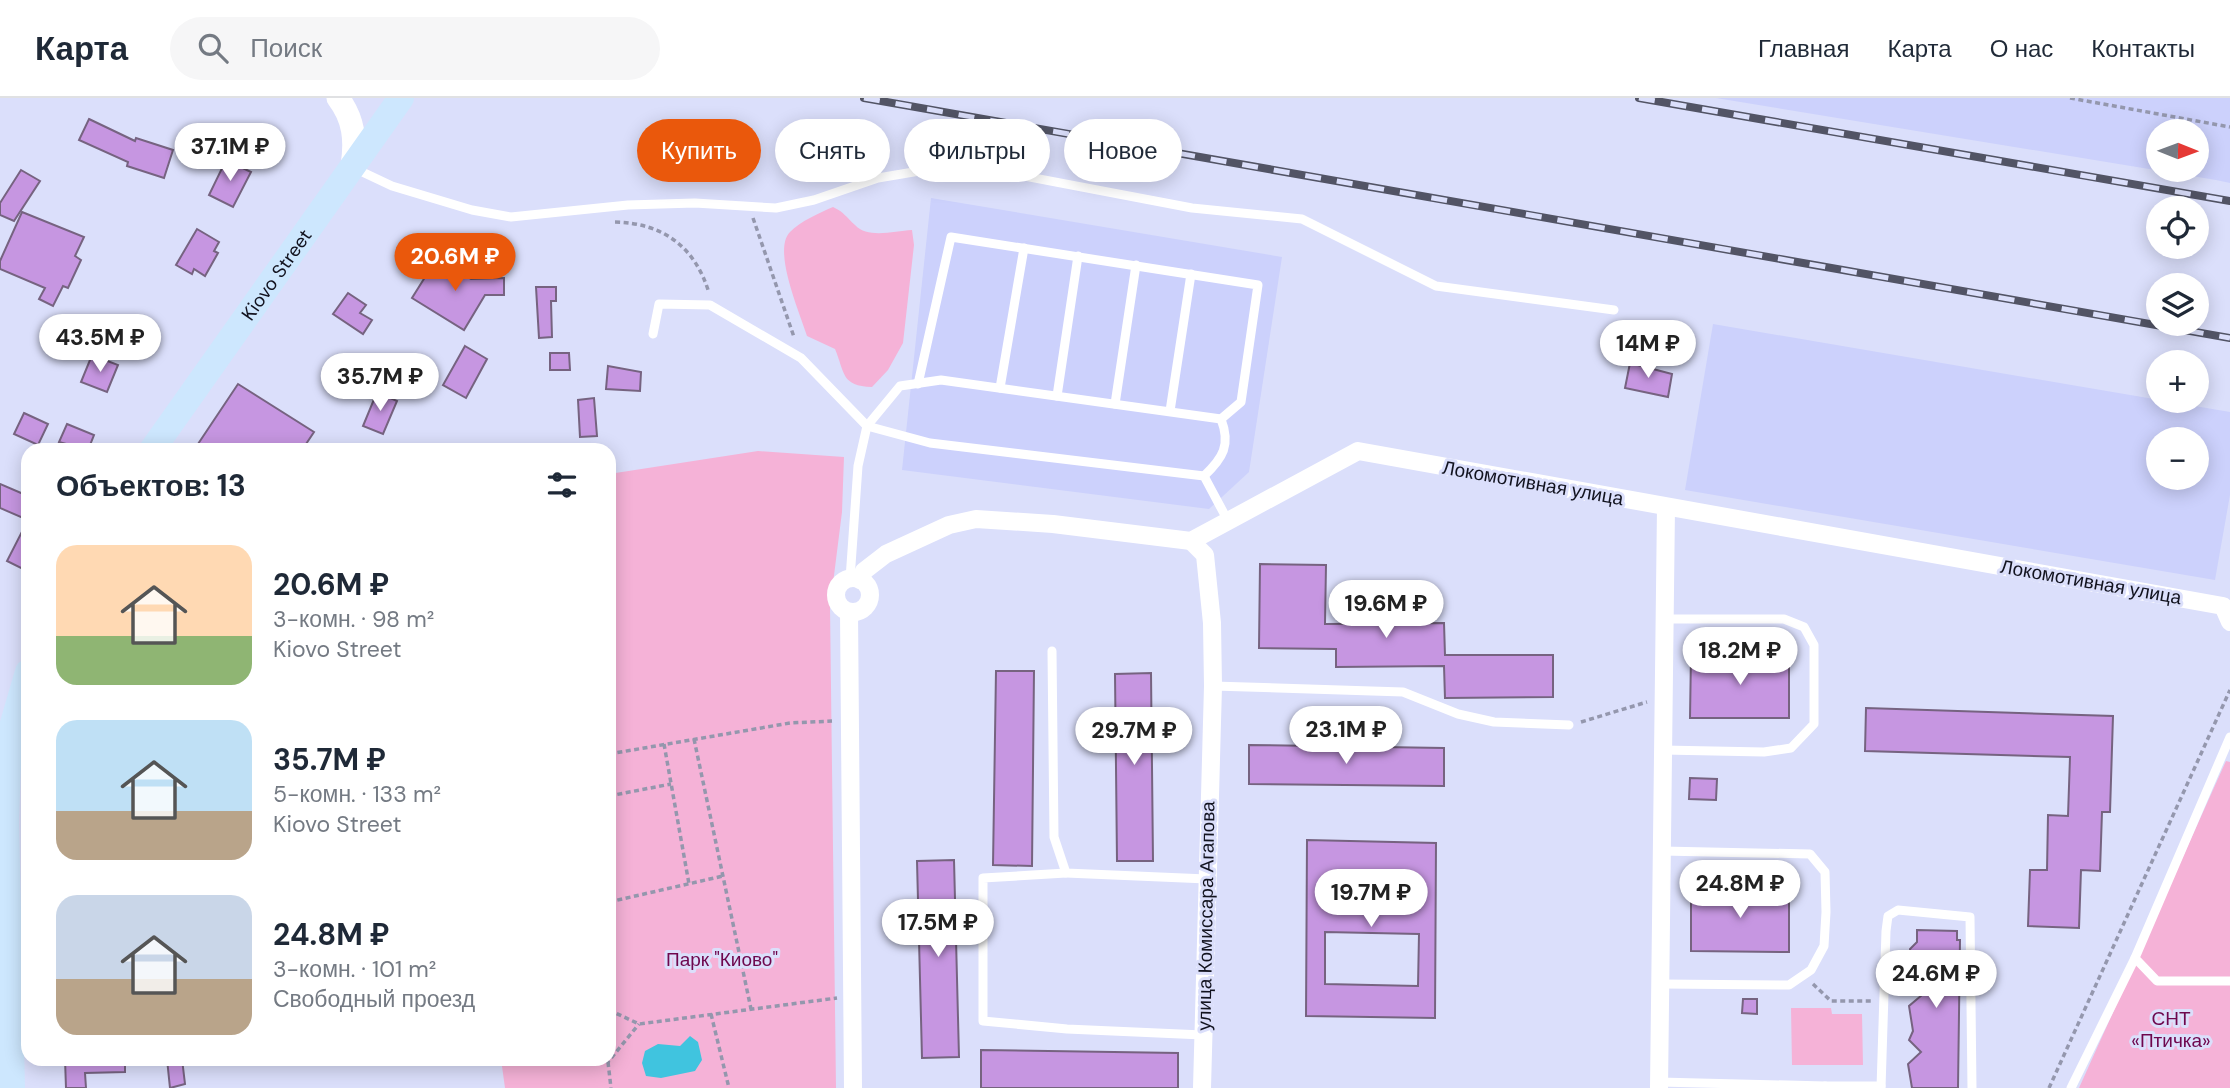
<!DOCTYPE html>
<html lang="ru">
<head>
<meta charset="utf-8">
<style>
	body { margin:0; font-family:"DM Sans",sans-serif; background:#f6f6f7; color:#1f2937; height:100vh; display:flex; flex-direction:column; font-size:26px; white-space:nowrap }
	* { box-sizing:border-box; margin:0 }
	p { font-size:23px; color:#747a83 }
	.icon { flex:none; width:38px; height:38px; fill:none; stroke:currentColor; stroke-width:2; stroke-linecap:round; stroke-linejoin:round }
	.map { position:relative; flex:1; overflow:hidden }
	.side { position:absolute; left:21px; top:345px; width:595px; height:623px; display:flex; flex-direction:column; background:#fff; border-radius:21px; box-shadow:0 4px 18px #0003 }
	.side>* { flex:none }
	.hud { position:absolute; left:637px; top:21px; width:665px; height:63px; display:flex; gap:14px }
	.needle { width:46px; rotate:91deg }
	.buttons { position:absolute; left:2146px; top:21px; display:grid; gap:14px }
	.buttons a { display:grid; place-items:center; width:63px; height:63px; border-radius:50%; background:#fff; box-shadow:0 4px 18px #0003; font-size:35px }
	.price { position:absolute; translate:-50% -60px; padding:0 16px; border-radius:24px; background:#fff; color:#222; font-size:23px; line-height:46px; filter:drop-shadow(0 2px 4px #0008) }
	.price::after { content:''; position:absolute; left:50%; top:42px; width:21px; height:16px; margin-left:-10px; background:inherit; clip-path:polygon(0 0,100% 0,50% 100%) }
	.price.active { background:#ea580c; color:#fff }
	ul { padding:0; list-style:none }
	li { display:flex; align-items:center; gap:21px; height:175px; padding:0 35px }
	li span { display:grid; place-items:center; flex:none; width:196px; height:140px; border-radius:21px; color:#555 }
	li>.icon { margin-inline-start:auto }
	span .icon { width:84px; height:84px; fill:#fffc; stroke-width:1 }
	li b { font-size:30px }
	h2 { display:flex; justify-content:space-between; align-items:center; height:84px; padding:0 35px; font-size:30px }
	.tag { padding:0 24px; border-radius:32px; background:#fff; box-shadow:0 4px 18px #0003; font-size:24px; line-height:63px }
	.tag.active { background:#ea580c; color:#fff }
	header { display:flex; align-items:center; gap:42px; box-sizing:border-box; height:98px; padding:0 35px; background:#fff; border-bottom:2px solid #e0e1e3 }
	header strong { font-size:33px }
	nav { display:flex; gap:38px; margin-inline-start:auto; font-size:24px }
	.search { width:490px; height:63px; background:#f6f6f7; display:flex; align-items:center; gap:18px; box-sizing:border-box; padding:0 24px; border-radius:38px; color:#747a83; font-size:26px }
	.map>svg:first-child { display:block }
	.built { fill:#ccd1fc; fill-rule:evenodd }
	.green { fill:#f5b2d7 }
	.water { fill:#40c4df }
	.building { fill:#c696e1; stroke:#766380; stroke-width:2; fill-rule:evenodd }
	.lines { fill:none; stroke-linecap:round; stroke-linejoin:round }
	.path { stroke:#9497ad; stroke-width:3.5; stroke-dasharray:5 3.5; stroke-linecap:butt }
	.service { stroke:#fff; stroke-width:9 }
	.minor { stroke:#fff; stroke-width:18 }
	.tertiary { stroke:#fff; stroke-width:23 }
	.secondary { stroke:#cde7fe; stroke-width:26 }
	.rail-casing { stroke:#525465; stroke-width:8 }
	.rail { stroke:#dbdffb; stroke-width:5; stroke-dasharray:16; stroke-linecap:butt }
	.labels { text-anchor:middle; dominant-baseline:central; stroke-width:6; stroke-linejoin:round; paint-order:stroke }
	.street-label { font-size:19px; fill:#12131f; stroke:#dbdffb }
	.park-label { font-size:19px; fill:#6e074e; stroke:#dbdffb }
</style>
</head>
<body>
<header>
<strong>Карта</strong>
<div class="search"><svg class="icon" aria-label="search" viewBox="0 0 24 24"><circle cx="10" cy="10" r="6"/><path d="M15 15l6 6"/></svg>Поиск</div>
<nav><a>Главная</a><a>Карта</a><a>О нас</a><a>Контакты</a></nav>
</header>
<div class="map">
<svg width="2230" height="990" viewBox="0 0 2230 990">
	<rect width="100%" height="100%" fill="#dbdffb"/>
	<g class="built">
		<path d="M1716 0H2230V85L2216 82ZM2158 33H2196V72H2158Z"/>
		<path d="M931 100 1282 159 1249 374 1209 411 902 372Z"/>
		<path d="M1713 226 2230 314V397L2215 482 1685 392ZM2158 341H2196V380H2158Z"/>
	</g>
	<g class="green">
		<path d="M833 109C844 114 846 119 855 127 868 141 894 133 912 132L914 147 903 245 888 272 872 289C841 288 845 275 835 251L807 238C800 215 772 152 790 134 801 123 819 115 833 109Z"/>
		<path d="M758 353 844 359 842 414 830 509 836 990H505L501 961H609V376Z"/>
		<path d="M2226 663 2230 664V990H2079Z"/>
		<path d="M1791 910H1831L1832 916H1862L1863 967H1792Z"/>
	</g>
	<path class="water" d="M690 938 698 944 702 962 695 973 661 980 646 978 642 965 645 953 658 946 680 948Z"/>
	<g class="building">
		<path d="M89 21 135 43 136 40 173 52 164 80 127 68 128 64 79 42Z"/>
		<path d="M226 62 251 74 233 109 209 97Z"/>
		<path d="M21 72 40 83 14 123 0 117V105Z"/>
		<path d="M22 114 84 139 75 158 81 162 68 190 63 188 53 208 39 201 45 190 0 171V163Z"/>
		<path d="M197 131 219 144 214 153 218 155 205 178 194 171 192 176 176 167Z"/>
		<path d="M437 160 471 181 504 180V197H485L464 232 412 200Z"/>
		<path d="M536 189H556V203H551L552 239 539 240Z"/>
		<path d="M348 195 366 207 360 215 372 222 363 236 333 216Z"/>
		<path d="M465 248 487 261 466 300 443 287Z"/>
		<path d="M550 255H569L570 272H550Z"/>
		<path d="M92 257 118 267 107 294 81 284Z"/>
		<path d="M1630 265 1672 276 1668 299 1625 290Z"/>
		<path d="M608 268 641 274 640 293 606 291Z"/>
		<path d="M238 286 314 334 302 352H194Z"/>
		<path d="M377 294 397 303 383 336 363 328Z"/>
		<path d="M594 300 597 338 580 339 578 302Z"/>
		<path d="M24 315 48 326 38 347 14 336Z"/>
		<path d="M67 326 94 337 88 352 59 344Z"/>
		<path d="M0 386 28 398V461L23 471 7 463 28 422 0 410Z"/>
		<path d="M1260 466 1326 467 1325 526 1444 525 1445 557H1553V599L1445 600 1444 568 1336 569V551L1259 550Z"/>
		<path d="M1691 557H1789V620H1690Z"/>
		<path d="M996 573H1034L1032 768 993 767Z"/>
		<path d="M1151 575 1153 763H1117L1115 576Z"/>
		<path d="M1866 610 2113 618 2110 714H2102L2100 773 2081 772 2079 830 2028 828 2030 772H2047L2048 717 2068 718 2070 659 1865 653Z"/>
		<path d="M1249 647 1444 650V688L1249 686Z"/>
		<path d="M1690 680 1717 681 1716 702 1689 701Z"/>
		<path d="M1307 742 1436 745 1435 920 1306 918ZM1325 834 1419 836 1418 888 1325 886Z"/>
		<path d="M954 762 959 959 922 960 917 763Z"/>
		<path d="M1691 790 1789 791V854L1691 853Z"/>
		<path d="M1917 832 1957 833V842H1960L1958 990H1912L1908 966 1921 954 1909 942 1913 933 1909 908 1922 897 1910 885 1914 875 1910 851 1917 844Z"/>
		<path d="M1743 901H1757V916L1742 915Z"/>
		<path d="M981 952 1178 955V990H981Z"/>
		<path d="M65 961H125V974L85 975 86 990H66Z"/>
		<path d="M167 961H182L185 986 170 990Z"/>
	</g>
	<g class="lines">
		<g class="path">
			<path d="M2070 0 2230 29"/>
			<path d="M753 120 794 239"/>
			<path d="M615 124C662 125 695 148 709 195"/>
			<path d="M1581 624 1647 604"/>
			<path d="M694 641 751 911"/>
			<path d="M664 646 689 786"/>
			<path d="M609 656 790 625 832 623"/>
			<path d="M609 698 671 686"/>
			<path d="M609 804 723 778"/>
			<path d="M1813 886 1831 903H1871"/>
			<path d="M609 912 639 926 837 900"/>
			<path d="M711 916 729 990"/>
			<path d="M607 961 608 964 639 926"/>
			<path d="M608 964 611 990"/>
			<path d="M2049 990 2230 592"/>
		</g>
		<g class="service">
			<path d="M356 71 392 88 472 112 511 119 628 107 695 105 776 110 814 102 878 80 961 66 1192 110 1302 121 1436 188 1614 212"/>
			<path d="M653 236 659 206 710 207 801 260 867 328 900 288 941 282 1221 321"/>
			<path d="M918 286 951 139 1258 187 1241 304 1221 321"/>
			<path d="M1000 290 1024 150"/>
			<path d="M1057 298 1078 158"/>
			<path d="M1115 306 1136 167"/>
			<path d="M1170 313 1191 176"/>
			<path d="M1204 378C1223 360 1231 347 1221 321"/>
			<path d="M850 481 858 368 867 328 930 345 1204 378 1228 423"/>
			<path d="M1052 553 1054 739 1066 775 1207 781"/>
			<path d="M1213 588 1403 594 1458 616 1494 624 1569 627"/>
			<path d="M2230 639 2135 860 2157 883H2230"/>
			<path d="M1663 652 1764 654 1791 650 1814 626V547L1804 529 1784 521H1665"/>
			<path d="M1066 775 983 780V923L1067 931 1203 937"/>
			<path d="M1662 886 1789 887 1811 872 1824 848 1826 814 1825 774 1810 756 1662 753"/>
			<path d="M1659 984 1825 988V990"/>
			<path d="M1825 988H1881"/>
			<path d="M1881 990 1886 833 1888 818 1898 812 1970 819 1972 990"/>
			<path d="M2071 990 2135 860"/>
		</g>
		<g class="minor">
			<path d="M1191 443 1205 457 1212 525 1213 588 1202 990"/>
			<circle cx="853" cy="497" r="17"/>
			<path d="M860 482 864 473 886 456 949 427 976 421 1053 426 1191 443 1358 353 2223 508 2230 524"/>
			<path d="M849 514 853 990"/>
			<path d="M1659 990 1666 409"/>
		</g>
		<path class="tertiary" d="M338 0C354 21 356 42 352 68"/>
		<g class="secondary">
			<path id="s1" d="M152 352 401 0"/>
			<path d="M12 990 6 723 9 639 28 574"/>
		</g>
		<g class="rail-casing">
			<g id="rail">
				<path d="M864 0 2230 240"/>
				<path d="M1639 0 2230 103"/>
			</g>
		</g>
		<use href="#rail" class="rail"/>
	</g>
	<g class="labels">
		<g class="street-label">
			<text stroke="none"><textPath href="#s1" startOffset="215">Kiovo Street</textPath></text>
			<text transform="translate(1533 385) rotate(10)">Локомотивная улица</text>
			<text transform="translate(2091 484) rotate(10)">Локомотивная улица</text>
			<text transform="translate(1206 818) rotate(-89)">улица Комиссара Агапова</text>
		</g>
		<g class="park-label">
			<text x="722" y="861">Парк "Киово"</text>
			<text x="2171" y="920">СНТ<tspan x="2171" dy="22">«Птичка»</tspan></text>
		</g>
	</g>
</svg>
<div class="buttons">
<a><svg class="needle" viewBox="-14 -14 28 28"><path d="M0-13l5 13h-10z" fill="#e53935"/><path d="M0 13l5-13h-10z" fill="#747a83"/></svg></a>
<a><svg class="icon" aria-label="locate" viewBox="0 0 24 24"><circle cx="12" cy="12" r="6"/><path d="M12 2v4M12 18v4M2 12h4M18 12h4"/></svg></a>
<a><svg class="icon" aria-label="layers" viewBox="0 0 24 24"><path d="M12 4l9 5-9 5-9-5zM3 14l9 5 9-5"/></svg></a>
<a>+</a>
<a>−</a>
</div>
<b class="price" style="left:230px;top:85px">37.1M ₽</b>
<b class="price active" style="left:455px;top:195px">20.6M ₽</b>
<b class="price" style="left:100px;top:276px">43.5M ₽</b>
<b class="price" style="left:1648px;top:282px">14M ₽</b>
<b class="price" style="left:380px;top:315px">35.7M ₽</b>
<b class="price" style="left:1386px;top:542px">19.6M ₽</b>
<b class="price" style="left:1740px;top:589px">18.2M ₽</b>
<b class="price" style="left:1346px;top:668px">23.1M ₽</b>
<b class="price" style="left:1134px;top:669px">29.7M ₽</b>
<b class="price" style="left:1740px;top:822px">24.8M ₽</b>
<b class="price" style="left:1371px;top:831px">19.7M ₽</b>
<b class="price" style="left:938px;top:861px">17.5M ₽</b>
<b class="price" style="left:1936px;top:912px">24.6M ₽</b>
<div class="hud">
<a class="tag active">Купить</a>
<a class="tag">Снять</a>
<a class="tag">Фильтры</a>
<a class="tag">Новое</a>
</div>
<section class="side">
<h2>Объектов: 13<svg class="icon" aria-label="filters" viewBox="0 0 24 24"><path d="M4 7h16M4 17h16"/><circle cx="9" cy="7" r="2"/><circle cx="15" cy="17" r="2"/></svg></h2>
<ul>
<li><span style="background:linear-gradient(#ffd9b3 65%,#8fb573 0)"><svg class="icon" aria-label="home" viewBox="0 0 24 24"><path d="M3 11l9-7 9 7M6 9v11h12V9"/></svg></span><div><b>20.6M ₽</b><p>3-комн. · 98 m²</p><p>Kiovo Street</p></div></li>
<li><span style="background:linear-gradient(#bfe0f5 65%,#b9a48a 0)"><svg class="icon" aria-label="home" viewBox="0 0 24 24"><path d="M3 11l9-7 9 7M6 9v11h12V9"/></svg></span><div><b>35.7M ₽</b><p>5-комн. · 133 m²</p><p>Kiovo Street</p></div></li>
<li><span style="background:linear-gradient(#c9d6e8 60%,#b9a48a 0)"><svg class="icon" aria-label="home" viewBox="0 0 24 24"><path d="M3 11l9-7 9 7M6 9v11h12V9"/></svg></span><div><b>24.8M ₽</b><p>3-комн. · 101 m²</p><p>Свободный проезд</p></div></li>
</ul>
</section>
</div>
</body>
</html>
